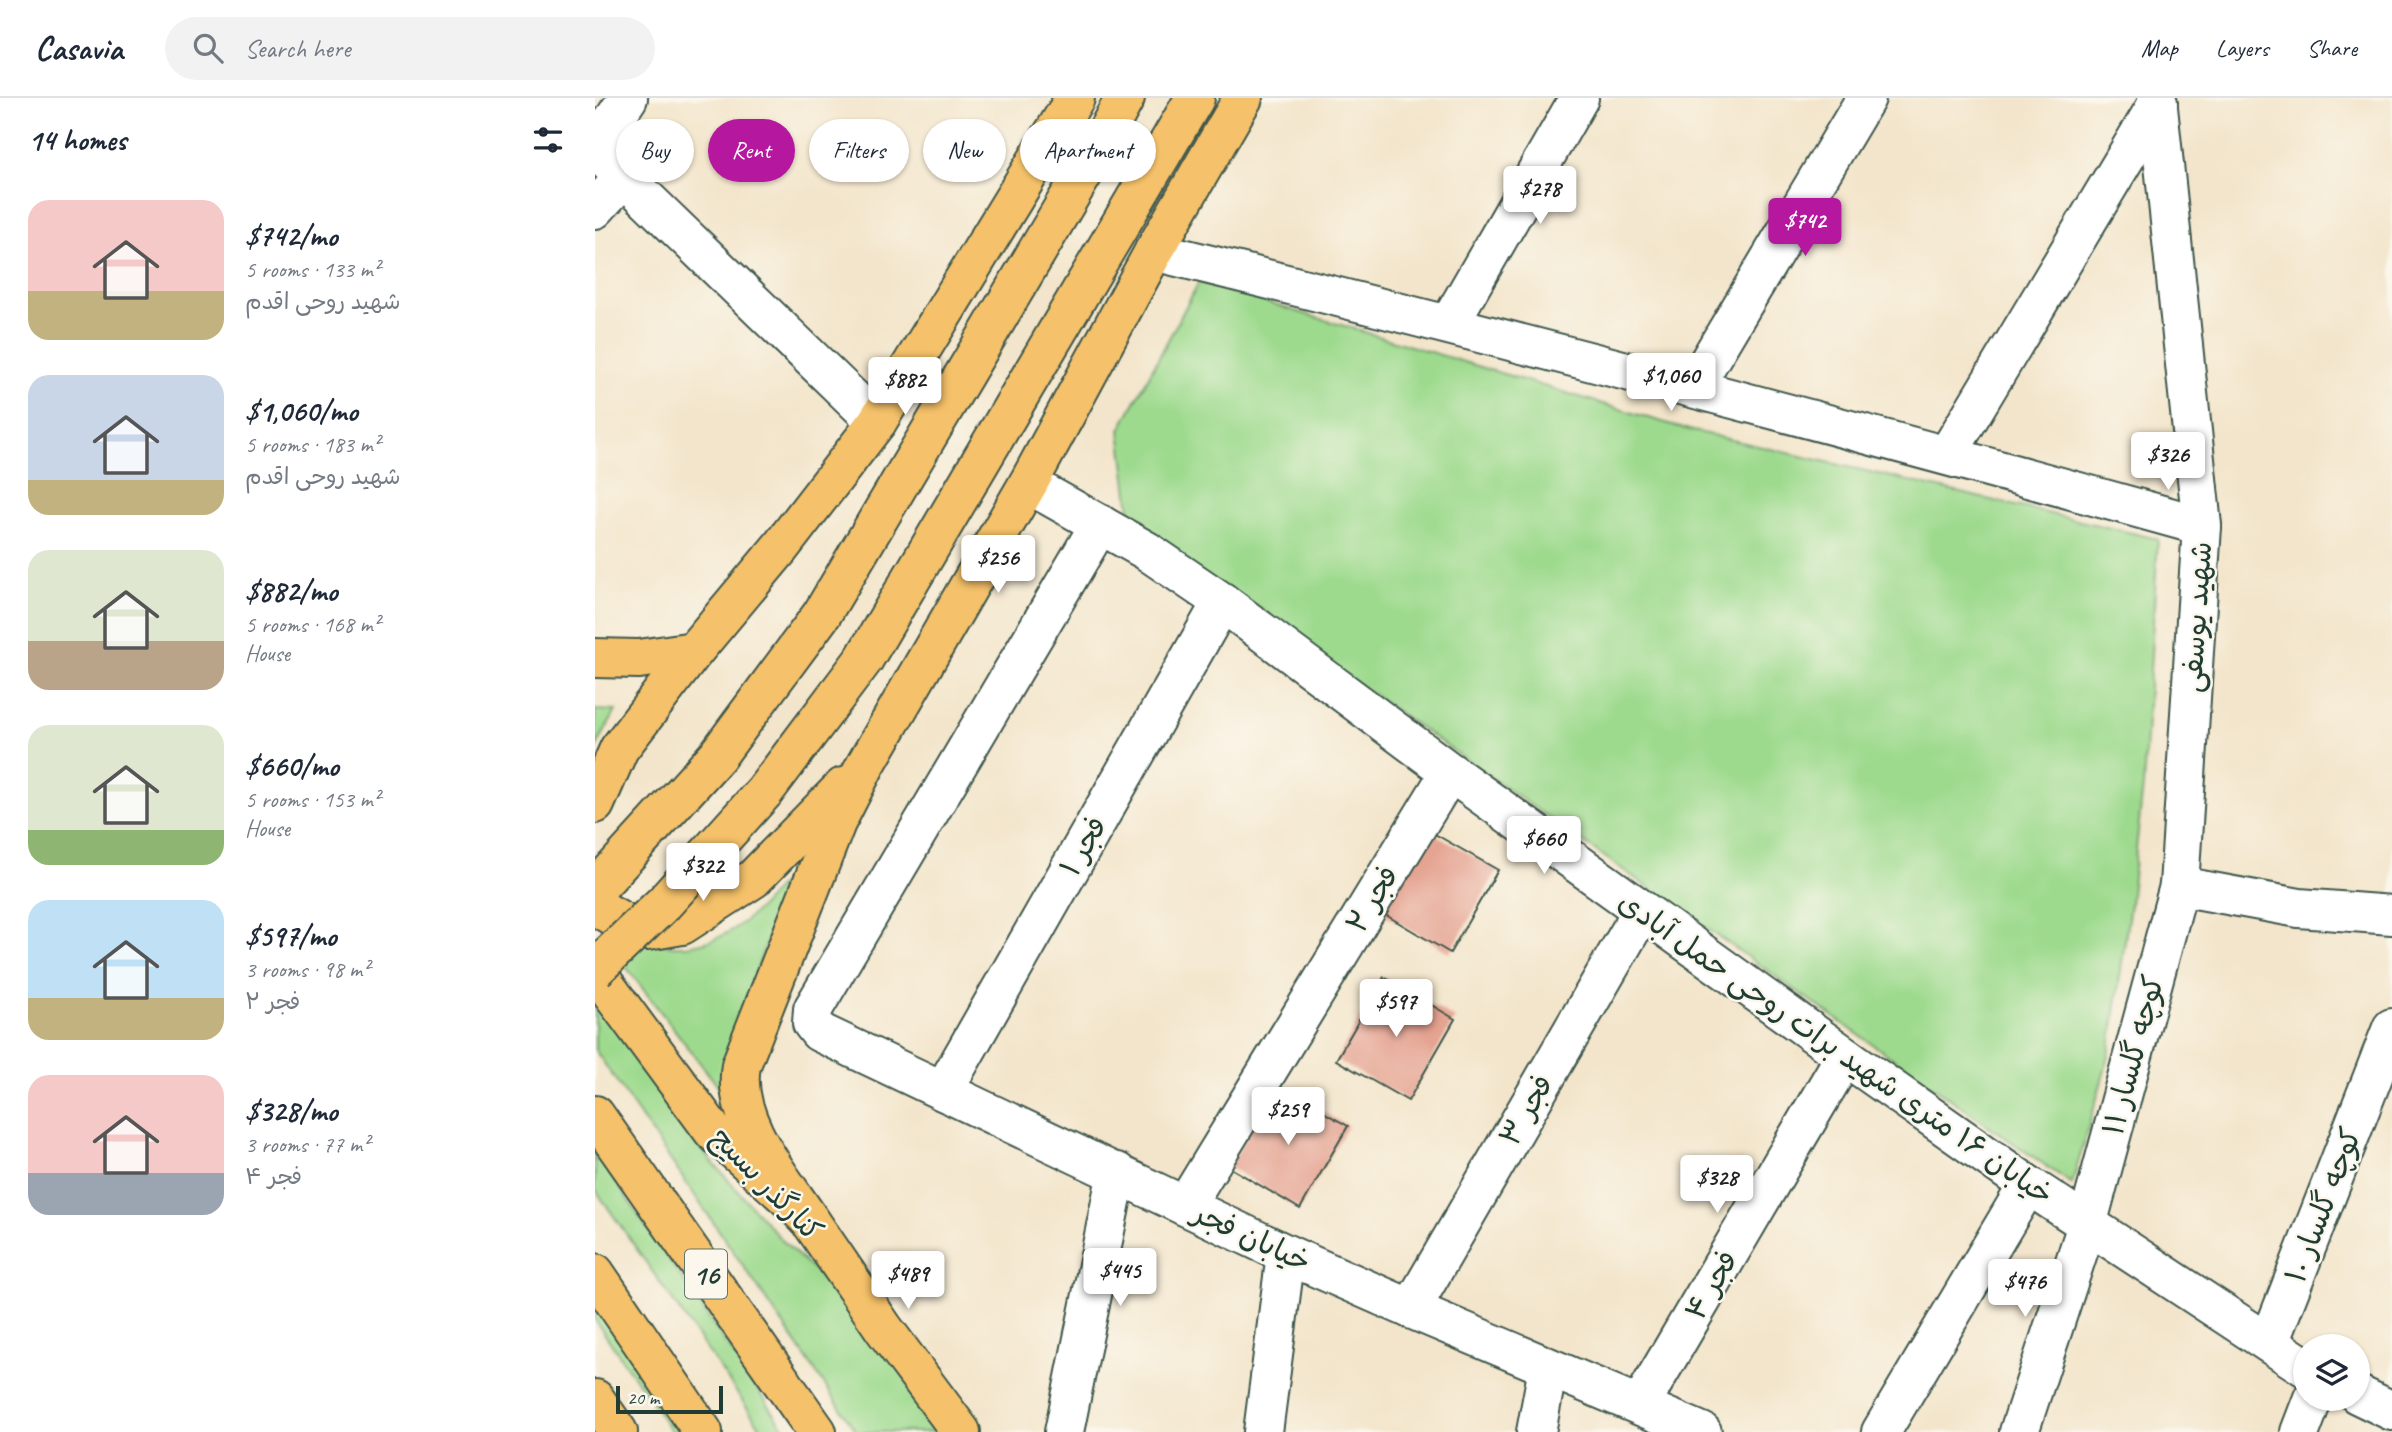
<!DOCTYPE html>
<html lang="en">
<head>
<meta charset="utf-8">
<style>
	body { margin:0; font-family:Caveat,"Playpen Sans Arabic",sans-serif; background:#f2f2f3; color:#1f2937; height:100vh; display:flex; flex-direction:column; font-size:26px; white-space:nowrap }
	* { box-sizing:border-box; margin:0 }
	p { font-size:23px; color:#747a83 }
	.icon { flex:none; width:38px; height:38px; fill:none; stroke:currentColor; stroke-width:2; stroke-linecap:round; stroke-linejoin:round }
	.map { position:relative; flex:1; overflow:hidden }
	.sheet { display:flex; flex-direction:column; background:#fff; width:595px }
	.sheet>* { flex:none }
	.hud { position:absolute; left:21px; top:21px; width:665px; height:63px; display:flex; gap:14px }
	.tools { position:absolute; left:1698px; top:1236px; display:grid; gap:14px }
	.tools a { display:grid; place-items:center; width:77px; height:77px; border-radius:50%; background:#fff; box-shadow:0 2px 5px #0004; font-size:35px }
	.scale { position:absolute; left:21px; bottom:18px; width:107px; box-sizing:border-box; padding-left:7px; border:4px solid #1f3d34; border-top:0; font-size:19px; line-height:24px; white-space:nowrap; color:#1f3d34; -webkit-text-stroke:5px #fbf7ec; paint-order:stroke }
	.price { position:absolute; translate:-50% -60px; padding:0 16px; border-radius:7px; background:#fff; color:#222; font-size:23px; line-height:46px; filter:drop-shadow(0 2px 4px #0008) }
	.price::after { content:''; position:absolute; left:50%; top:42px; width:21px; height:16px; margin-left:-10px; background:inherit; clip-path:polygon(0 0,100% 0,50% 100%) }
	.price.selected { background:#b5179e; color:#fff }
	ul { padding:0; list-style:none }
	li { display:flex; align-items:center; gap:21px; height:175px; padding:0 28px }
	li span { display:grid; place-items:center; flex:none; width:196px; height:140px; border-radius:21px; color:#555 }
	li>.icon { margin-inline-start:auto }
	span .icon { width:84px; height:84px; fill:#fffc; stroke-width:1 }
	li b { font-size:30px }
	h2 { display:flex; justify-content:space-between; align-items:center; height:84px; padding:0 28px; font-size:30px }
	.chip { padding:0 24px; border-radius:32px; background:#fff; box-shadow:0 2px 5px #0004; font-size:24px; line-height:63px }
	.chip.selected { background:#b5179e; color:#fff }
	header { display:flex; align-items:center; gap:42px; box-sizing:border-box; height:98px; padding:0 35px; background:#fff; border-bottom:2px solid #e0e1e3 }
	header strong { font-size:33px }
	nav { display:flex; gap:38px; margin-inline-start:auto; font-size:24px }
	.search { width:490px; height:63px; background:#f2f2f3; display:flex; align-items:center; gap:18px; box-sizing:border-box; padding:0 24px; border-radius:38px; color:#747a83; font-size:26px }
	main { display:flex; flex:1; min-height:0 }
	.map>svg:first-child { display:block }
	.green { fill:#9eda8e; stroke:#5e8c61; stroke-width:2 }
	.building { fill:#e5a391 }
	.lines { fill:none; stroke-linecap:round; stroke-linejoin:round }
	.minor-casing { stroke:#3f564b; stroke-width:42 }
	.major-casing { stroke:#3f564b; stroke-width:42 }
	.highway-casing { stroke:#3f564b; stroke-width:42 }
	.minor { stroke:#fff; stroke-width:38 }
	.major { stroke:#f5c16b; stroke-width:38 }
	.highway { stroke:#f5c16b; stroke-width:38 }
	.major-bridge-casing { stroke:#3f564b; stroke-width:42; stroke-linecap:butt }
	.major-bridge { stroke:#f5c16b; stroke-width:38 }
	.labels { text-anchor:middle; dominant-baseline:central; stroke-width:5; stroke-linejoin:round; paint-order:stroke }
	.shield { fill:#fbf7ec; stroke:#61756b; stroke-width:2 }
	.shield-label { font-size:28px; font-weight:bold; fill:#1f3d34 }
	.street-label { font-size:30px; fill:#1f3d34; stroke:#fbf7ec }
</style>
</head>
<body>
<header>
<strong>Casavia</strong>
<div class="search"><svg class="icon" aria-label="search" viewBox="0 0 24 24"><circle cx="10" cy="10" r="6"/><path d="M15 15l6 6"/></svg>Search here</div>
<nav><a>Map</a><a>Layers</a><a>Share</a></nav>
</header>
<main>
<section class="sheet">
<h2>14 homes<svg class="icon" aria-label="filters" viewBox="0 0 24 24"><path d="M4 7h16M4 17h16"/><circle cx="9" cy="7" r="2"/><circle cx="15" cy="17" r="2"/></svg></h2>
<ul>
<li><span style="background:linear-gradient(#f6c9c9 65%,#c2b280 0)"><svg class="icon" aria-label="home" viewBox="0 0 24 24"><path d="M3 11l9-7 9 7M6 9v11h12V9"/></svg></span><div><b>$742/mo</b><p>5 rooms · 133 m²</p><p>شهید روحی اقدم</p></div></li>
<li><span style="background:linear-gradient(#c9d6e8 75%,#c2b280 0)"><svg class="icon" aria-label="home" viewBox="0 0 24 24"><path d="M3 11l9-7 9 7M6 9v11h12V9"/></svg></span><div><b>$1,060/mo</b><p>5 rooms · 183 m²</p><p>شهید روحی اقدم</p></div></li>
<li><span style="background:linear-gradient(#dfe7d0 65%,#b9a48a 0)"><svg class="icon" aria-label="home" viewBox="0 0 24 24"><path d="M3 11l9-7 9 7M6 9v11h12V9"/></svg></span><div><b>$882/mo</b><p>5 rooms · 168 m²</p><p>House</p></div></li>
<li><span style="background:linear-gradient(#dfe7d0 75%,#8fb573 0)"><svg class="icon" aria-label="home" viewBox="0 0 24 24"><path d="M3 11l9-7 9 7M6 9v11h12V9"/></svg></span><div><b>$660/mo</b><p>5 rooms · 153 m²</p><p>House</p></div></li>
<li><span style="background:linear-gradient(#bfe0f5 70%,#c2b280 0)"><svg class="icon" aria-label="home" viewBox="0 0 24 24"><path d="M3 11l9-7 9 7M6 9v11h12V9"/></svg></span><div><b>$597/mo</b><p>3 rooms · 98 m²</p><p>فجر ۲</p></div></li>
<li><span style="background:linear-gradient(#f6c9c9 70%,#9aa5b1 0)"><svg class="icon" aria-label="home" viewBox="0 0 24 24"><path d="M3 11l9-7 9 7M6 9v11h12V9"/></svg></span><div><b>$328/mo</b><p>3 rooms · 77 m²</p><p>فجر ۴</p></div></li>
</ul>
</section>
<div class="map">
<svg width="1797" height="1334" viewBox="0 0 1797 1334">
	<rect width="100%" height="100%" fill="#fbf7ec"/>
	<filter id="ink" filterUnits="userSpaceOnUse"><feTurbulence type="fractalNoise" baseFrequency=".0143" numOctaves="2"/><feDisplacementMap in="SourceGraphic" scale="14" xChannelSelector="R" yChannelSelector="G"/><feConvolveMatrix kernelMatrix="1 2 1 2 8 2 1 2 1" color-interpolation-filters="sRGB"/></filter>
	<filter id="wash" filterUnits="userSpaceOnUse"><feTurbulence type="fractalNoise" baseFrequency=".00686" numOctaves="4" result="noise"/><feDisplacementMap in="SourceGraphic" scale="28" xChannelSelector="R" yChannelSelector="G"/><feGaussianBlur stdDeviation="1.57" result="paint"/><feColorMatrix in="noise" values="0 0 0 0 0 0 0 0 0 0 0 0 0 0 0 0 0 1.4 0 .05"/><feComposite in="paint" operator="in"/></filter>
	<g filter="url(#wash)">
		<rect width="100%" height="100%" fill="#f3e5cb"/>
		<g class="green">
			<path d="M604 184 1094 332 1563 441 1548 688 1535 806 1514 958 1477 1086 537 428 525 332Z"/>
			<path d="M0 612 21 613 0 651Z"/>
			<path d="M185 787H192L193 790C164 855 145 922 128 992H126L25 861 46 840C56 842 68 847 78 848 124 850 158 821 185 787Z"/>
			<path d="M0 896 110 1056 185 1140 276 1228 347 1334H262L0 952Z"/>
			<path d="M0 1054 192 1334H169L0 1091Z"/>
			<path d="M0 1195 95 1334H77L0 1222Z"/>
		</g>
		<g id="blocks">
			<g class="building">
				<path d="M831 731 903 772 855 855 784 813Z"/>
				<path d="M789 879 860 921 813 1003 741 962Z"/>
				<path d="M681 987 753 1028 705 1111 634 1069Z"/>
			</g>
		</g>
	</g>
	<g filter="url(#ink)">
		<use href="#blocks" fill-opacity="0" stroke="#3f564b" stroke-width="2"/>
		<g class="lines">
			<g class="minor-casing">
				<g id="minor">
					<path d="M0 50 33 0"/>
					<path d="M0 51 282 324"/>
					<path d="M0 111 29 79"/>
					<path d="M559 153C910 240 1259 331 1607 428"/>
					<path d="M854 226 984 0"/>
					<path d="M1098 290 1271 0"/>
					<path d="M1352 357 1563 5"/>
					<path d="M433 386 552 453 627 504 855 674 1250 958 1433 1087 1710 1269"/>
					<path d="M505 426 218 911 217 925 224 934 691 1156 816 1211 1107 1334"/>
					<path d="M1584 788 1704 810 1797 817"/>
					<path d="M348 993 627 504"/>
					<path d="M590 1108 855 674"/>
					<path d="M816 1211 1047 813"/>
					<path d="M1674 1245 1797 930"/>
					<path d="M1762 1296 1797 1313"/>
					<path d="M1045 1307 1250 958"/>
					<path d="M469 1334 522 1074"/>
					<path d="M668 1334 691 1156"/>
					<path d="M941 1334 953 1270"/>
					<path d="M1286 1334 1433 1087"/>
					<path d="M1424 1334 1492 1127 1584 788 1607 428 1562 0"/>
					<path d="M1705 1334 1718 1300"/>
				</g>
			</g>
			<g class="major-casing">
				<g id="major">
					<path d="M0 560 44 561 99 553 185 450 282 324 480 0"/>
					<path d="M169 694 269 561 600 0"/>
					<path d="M0 706 24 651 99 553"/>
					<path d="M0 792 122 658 227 516 498 59 530 0"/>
					<path d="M0 801 7 812 30 825 52 833 87 827 158 781 248 689"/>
					<path d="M0 873 118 1033 195 1102 216 1124 289 1231 366 1334"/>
					<path d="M216 1124C187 1080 136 1022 146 967L241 725 271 666 433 386 559 153 648 0"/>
					<path d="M0 1301 23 1334"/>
				</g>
			</g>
			<g class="highway-casing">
				<g id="highway">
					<path d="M0 1017 222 1334"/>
					<path d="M0 1175 108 1334"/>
				</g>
			</g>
			<use href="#minor" class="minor"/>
			<use href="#major" class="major"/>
			<use href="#highway" class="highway"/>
			<g class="major-bridge-casing">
				<path id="major-bridge" d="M0 871 69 805 169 694"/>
			</g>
			<use href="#major-bridge" class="major-bridge"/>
		</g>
	</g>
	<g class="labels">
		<rect class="shield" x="90" y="1151.5" width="42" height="49" rx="5"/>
		<g class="shield-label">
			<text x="111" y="1176">16</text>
		</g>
		<g class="street-label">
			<text transform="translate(1601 519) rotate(-86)">شهید یوسفی</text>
			<text transform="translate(488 748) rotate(-60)">فجر ۱</text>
			<text transform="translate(777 801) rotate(-59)">فجر ۲</text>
			<text transform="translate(1241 950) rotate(35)">خیابان ۱۶ متری شهید برات روحی حمل آبادی</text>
			<text transform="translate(1538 957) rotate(-75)">کوچه گلسار ۱۱</text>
			<text transform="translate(931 1012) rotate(-60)">فجر ۳</text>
			<text transform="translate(172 1086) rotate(46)">کنارگذر بسیج</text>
			<text transform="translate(1728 1107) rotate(-69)">کوچه گلسار ۱۰</text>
			<text transform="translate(657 1139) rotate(25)">خیابان فجر</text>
			<text transform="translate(1116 1187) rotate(-60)">فجر ۴</text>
		</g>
	</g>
</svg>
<div class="tools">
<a><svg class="icon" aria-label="layers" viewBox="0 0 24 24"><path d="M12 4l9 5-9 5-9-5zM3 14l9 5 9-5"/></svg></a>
</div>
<div class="scale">20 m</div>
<b class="price" style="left:945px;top:128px">$278</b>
<b class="price selected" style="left:1210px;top:160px">$742</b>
<b class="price" style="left:1076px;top:315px">$1,060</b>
<b class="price" style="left:310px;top:319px">$882</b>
<b class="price" style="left:1573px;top:394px">$326</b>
<b class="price" style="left:403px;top:497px">$256</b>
<b class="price" style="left:949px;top:778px">$660</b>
<b class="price" style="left:108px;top:805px">$322</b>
<b class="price" style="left:801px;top:941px">$597</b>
<b class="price" style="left:693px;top:1049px">$259</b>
<b class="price" style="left:1122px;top:1117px">$328</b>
<b class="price" style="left:525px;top:1210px">$445</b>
<b class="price" style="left:313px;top:1213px">$489</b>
<b class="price" style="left:1430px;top:1221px">$476</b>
<div class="hud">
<a class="chip">Buy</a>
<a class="chip selected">Rent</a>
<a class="chip">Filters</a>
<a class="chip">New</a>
<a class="chip">Apartment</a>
</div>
</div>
</main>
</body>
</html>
